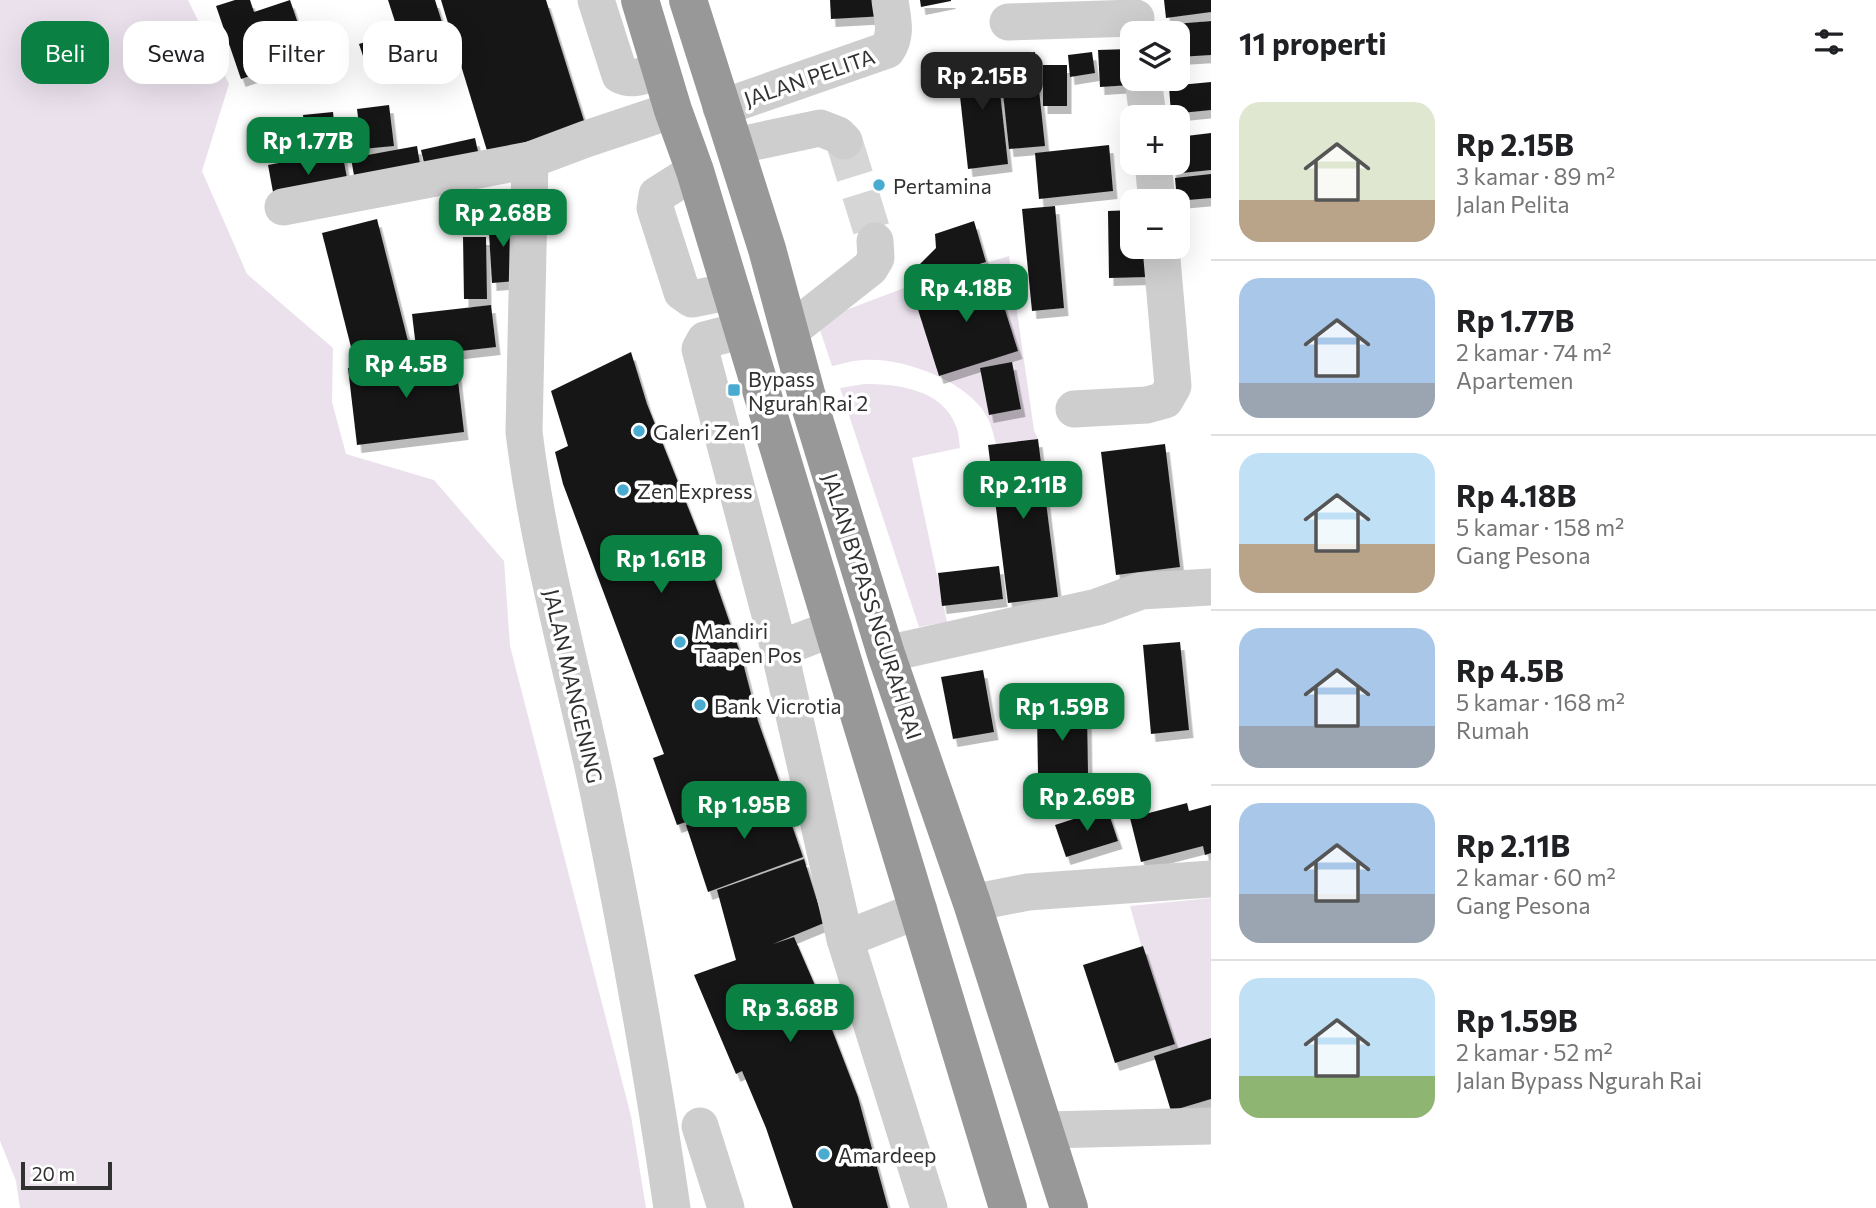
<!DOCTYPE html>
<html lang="id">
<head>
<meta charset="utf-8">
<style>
	body { margin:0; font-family:Commissioner,sans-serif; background:#f2f2f2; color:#202124; height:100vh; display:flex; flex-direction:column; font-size:26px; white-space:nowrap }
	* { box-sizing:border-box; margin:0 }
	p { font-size:23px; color:#757577 }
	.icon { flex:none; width:38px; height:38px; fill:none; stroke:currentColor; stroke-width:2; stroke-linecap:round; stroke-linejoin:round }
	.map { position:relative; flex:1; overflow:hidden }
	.side { display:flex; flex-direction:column; background:#fff; width:665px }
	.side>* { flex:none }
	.top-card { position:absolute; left:21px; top:21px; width:665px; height:63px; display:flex; gap:14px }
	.controls { position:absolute; left:1120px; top:21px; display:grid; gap:14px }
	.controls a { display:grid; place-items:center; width:70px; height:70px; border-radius:14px; background:#fff; box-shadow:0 7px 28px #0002; font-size:35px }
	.scale { position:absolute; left:21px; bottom:18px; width:91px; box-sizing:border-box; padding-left:7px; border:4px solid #313131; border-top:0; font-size:19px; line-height:24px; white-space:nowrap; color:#313131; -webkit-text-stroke:5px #fff; paint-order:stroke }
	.price { position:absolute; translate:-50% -60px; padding:0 16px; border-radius:14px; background:#0b8043; color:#fff; font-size:23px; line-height:46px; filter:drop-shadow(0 2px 4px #0008) }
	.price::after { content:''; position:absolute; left:50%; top:42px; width:21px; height:16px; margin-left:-10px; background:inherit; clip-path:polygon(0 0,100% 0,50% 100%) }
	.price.active { background:#222; color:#fff }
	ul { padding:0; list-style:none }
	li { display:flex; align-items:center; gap:21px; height:175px; padding:0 28px }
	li+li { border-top:2px solid #e0e0e0 }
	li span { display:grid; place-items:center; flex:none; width:196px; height:140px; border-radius:21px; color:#555 }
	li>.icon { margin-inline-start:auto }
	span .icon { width:84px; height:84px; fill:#fffc; stroke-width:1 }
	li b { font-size:30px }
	h2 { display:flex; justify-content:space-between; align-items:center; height:84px; padding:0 28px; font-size:30px }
	.pill { padding:0 24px; border-radius:21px; background:#fff; box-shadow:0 7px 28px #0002; font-size:24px; line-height:63px }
	.pill.active { background:#0b8043; color:#fff }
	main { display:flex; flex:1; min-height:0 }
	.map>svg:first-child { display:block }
	.green { fill:#eae1ec }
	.building { fill:#181818; filter:url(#shadow) }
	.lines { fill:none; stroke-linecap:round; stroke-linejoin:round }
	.minor-tunnel { stroke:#d6d6d6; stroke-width:37; stroke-dasharray:37 18; stroke-linecap:butt }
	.minor { stroke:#cecece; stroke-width:37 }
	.highway { stroke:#989898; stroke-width:38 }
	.poi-dot { fill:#4aabd1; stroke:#fff; stroke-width:2.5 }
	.labels { text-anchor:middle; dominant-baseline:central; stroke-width:7; stroke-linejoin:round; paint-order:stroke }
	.street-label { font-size:21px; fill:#313131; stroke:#fff }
	.poi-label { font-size:21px; fill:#313131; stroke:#fff; text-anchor:start }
</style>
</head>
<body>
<main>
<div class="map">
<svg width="1211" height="1208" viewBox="0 0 1211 1208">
	<defs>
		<filter id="shadow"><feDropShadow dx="4.5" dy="8" stdDeviation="0" flood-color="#0004"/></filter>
	</defs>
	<rect width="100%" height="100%" fill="#fff"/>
	<g class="green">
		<path d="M0 0H188L229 84 202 171 247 274 333 348 332 402 346 454 434 480 504 561 510 646 631 1116 646 1208H20L16 1181 0 1141Z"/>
		<path d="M1009 256 1034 430 1038 439 996 444C993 432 990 419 982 409 960 379 901 357 864 360 854 360 842 364 832 366L817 321 912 285Z"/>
		<path d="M864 384C898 384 942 389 956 426 959 433 959 441 960 448L912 458 947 622 919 627 840 388Z"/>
		<path d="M1211 898V1038L1171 1051 1130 906Z"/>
	</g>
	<g class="building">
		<path d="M235 0H250L254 12 290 0 303 38 268 50 274 68 241 79 216 6Z"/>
		<path d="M388 0H435L450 48 408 62Z"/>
		<path d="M441 0H546L585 124 488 154Z"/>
		<path d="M830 0H884L885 16 831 19Z"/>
		<path d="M920 0H951V1L921 7Z"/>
		<path d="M1164 0H1211V12L1166 18Z"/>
		<path d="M1211 21V55L1178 57V33H1163V25Z"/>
		<path d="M393 33 401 57 367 68 359 44Z"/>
		<path d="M1129 49 1131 85 1100 87 1098 50Z"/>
		<path d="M1035 52 1045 146 1009 149 999 56Z"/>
		<path d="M1092 52 1095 73 1070 77 1068 55Z"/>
		<path d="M996 56 1008 164 968 169 956 60Z"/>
		<rect x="1043" y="65" width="24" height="41"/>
		<path d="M1211 82V110L1171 114 1169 86Z"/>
		<path d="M389 105 394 146 362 149 357 109Z"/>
		<path d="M333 112 337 152 308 155 303 115Z"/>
		<path d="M1211 133V170L1172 174 1171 163H1178V137Z"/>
		<path d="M475 138 481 165 427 176 421 150Z"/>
		<path d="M1109 145 1113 191 1039 199 1035 153Z"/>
		<path d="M417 146 422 176 356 187 351 158Z"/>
		<path d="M342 151 349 189 275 203 268 165Z"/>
		<path d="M1211 174V198L1177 201 1175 178Z"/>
		<path d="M1055 206 1064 308 1032 311 1022 209Z"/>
		<path d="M1132 210V247H1146L1147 277 1109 278 1108 211Z"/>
		<path d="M514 215 518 281 492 283 488 216Z"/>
		<path d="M377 219 409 345 354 359 322 233Z"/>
		<path d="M974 221 986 262 911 285 907 277 936 248 935 234Z"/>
		<path d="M463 237H486L487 299H464Z"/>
		<path d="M993 272 1018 351 939 376 914 297Z"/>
		<path d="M491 305 496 347 417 356 412 314Z"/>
		<path d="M631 352 647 404 701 540 741 655 758 721 782 789 677 825 653 758 664 754 563 484 555 452 568 446 551 391Z"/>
		<path d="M455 355 464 432 357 445 348 368Z"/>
		<path d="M1012 362 1021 409 989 415 980 368Z"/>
		<path d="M1038 439 1058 597 1008 603 988 445Z"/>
		<path d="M1165 444 1180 567 1116 575 1101 452Z"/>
		<path d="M999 566 1003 599 942 606 938 573Z"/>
		<path d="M1180 642 1189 730 1151 734 1143 645Z"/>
		<path d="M983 670 994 732 953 739 941 677Z"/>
		<path d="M1087 711 1088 773 1038 774 1037 712Z"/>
		<path d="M780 791 803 857 708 892 686 825Z"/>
		<path d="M1187 803 1189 811 1211 805V853L1205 855 1203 846 1141 862 1130 818Z"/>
		<path d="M1107 808 1118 841 1066 857 1055 825Z"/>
		<path d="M804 859 824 923 773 944 794 937 814 983 858 1097 888 1208H793L766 1128 742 1071 736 1074 694 975 736 960 717 890Z"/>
		<path d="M1143 946 1175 1044 1115 1063 1083 965Z"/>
		<path d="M1211 1038V1099L1171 1111 1154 1056Z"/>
	</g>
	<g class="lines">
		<path class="minor-tunnel" d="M844 141 875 241"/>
		<g class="minor">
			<path d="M596 0 620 75C633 82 648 74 661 70"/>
			<path d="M1008 22 1136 18"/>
			<path d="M1143 79 1148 117"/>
			<path d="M721 108 887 50C898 34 892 18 890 0"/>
			<path d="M735 146 820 128 838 135 844 141"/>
			<path d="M530 160 524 432C539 555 574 674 599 795 627 932 652 1070 672 1208"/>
			<path d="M1153 163 1157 201"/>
			<path d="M695 171 657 195 655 208 682 292 692 299 732 291"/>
			<path d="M283 207 530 160 586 139 673 110"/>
			<path d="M743 330 705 340 700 349 779 649 845 939 929 1208"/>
			<path d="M790 331 870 268 876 258 875 241"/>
			<path d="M1074 409 1147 405 1165 400 1173 386 1161 247"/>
			<path d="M779 649 834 628"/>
			<path d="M886 654 1097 607 1141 591 1211 587"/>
			<path d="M972 903 1028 892 1211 879"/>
			<path d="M845 939 919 910"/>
			<path d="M700 1126 726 1208"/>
			<path d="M1046 1130 1211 1126"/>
		</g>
		<g class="highway">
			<path d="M640 0 673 110 695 171 1008 1208"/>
			<path d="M688 0 767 249 806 393 886 654 972 903 1069 1208"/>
		</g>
	</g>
	<g class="poi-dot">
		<circle cx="879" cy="185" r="7"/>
		<rect x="727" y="383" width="14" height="14" rx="3.5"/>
		<circle cx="639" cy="431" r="7"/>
		<circle cx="623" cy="490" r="7"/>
		<circle cx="680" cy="642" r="7"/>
		<circle cx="700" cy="705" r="7"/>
		<circle cx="824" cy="1154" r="7"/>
	</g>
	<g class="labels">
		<g class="street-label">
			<text transform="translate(809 77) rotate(-19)">JALAN PELITA</text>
			<text transform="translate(873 606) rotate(72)">JALAN BYPASS NGURAH RAI</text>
			<text transform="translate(574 686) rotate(77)">JALAN MANGENING</text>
		</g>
		<g class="poi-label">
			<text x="893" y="185">Pertamina</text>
			<text x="748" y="378">Bypass<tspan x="748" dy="24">Ngurah Rai 2</tspan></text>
			<text x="653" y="431">Galeri Zen1</text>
			<text x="637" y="490">Zen Express</text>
			<text x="694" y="630">Mandiri<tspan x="694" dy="24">Taapen Pos</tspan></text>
			<text x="714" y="705">Bank Vicrotia</text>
			<text x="838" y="1154">Amardeep</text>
		</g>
	</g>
</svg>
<div class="controls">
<a><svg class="icon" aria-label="layers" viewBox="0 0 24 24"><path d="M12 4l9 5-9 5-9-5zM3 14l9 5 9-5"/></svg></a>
<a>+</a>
<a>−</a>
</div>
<div class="scale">20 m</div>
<b class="price active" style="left:982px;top:112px">Rp 2.15B</b>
<b class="price" style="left:308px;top:177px">Rp 1.77B</b>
<b class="price" style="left:503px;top:249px">Rp 2.68B</b>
<b class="price" style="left:966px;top:324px">Rp 4.18B</b>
<b class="price" style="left:406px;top:400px">Rp 4.5B</b>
<b class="price" style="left:1023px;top:521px">Rp 2.11B</b>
<b class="price" style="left:661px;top:595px">Rp 1.61B</b>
<b class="price" style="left:1062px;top:743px">Rp 1.59B</b>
<b class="price" style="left:1087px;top:833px">Rp 2.69B</b>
<b class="price" style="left:744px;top:841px">Rp 1.95B</b>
<b class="price" style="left:790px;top:1044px">Rp 3.68B</b>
<div class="top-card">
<a class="pill active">Beli</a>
<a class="pill">Sewa</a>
<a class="pill">Filter</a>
<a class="pill">Baru</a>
</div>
</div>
<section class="side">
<h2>11 properti<svg class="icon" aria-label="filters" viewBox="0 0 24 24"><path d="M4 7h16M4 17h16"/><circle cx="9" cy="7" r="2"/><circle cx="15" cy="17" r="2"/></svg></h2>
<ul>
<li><span style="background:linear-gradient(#dfe7d0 70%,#b9a48a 0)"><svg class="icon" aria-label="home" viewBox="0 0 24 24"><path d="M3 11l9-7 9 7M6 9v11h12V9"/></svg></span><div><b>Rp 2.15B</b><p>3 kamar · 89 m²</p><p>Jalan Pelita</p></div></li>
<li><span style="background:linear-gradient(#a9c7e8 75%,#9aa5b1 0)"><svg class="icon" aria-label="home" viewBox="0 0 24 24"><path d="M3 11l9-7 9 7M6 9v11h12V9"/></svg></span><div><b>Rp 1.77B</b><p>2 kamar · 74 m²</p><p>Apartemen</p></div></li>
<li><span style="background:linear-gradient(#bfe0f5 65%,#b9a48a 0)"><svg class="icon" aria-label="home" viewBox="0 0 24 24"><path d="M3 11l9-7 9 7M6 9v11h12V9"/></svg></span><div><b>Rp 4.18B</b><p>5 kamar · 158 m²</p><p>Gang Pesona</p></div></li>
<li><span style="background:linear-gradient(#a9c7e8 70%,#9aa5b1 0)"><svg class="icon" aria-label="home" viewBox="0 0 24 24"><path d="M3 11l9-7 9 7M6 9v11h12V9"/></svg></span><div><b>Rp 4.5B</b><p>5 kamar · 168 m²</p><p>Rumah</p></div></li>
<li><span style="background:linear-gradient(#a9c7e8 65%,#9aa5b1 0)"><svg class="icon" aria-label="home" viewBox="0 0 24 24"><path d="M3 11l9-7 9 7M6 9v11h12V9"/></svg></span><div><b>Rp 2.11B</b><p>2 kamar · 60 m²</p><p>Gang Pesona</p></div></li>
<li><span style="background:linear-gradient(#bfe0f5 70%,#8fb573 0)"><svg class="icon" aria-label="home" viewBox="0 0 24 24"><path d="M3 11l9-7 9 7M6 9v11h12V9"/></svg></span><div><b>Rp 1.59B</b><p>2 kamar · 52 m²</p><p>Jalan Bypass Ngurah Rai</p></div></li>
</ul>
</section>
</main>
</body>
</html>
